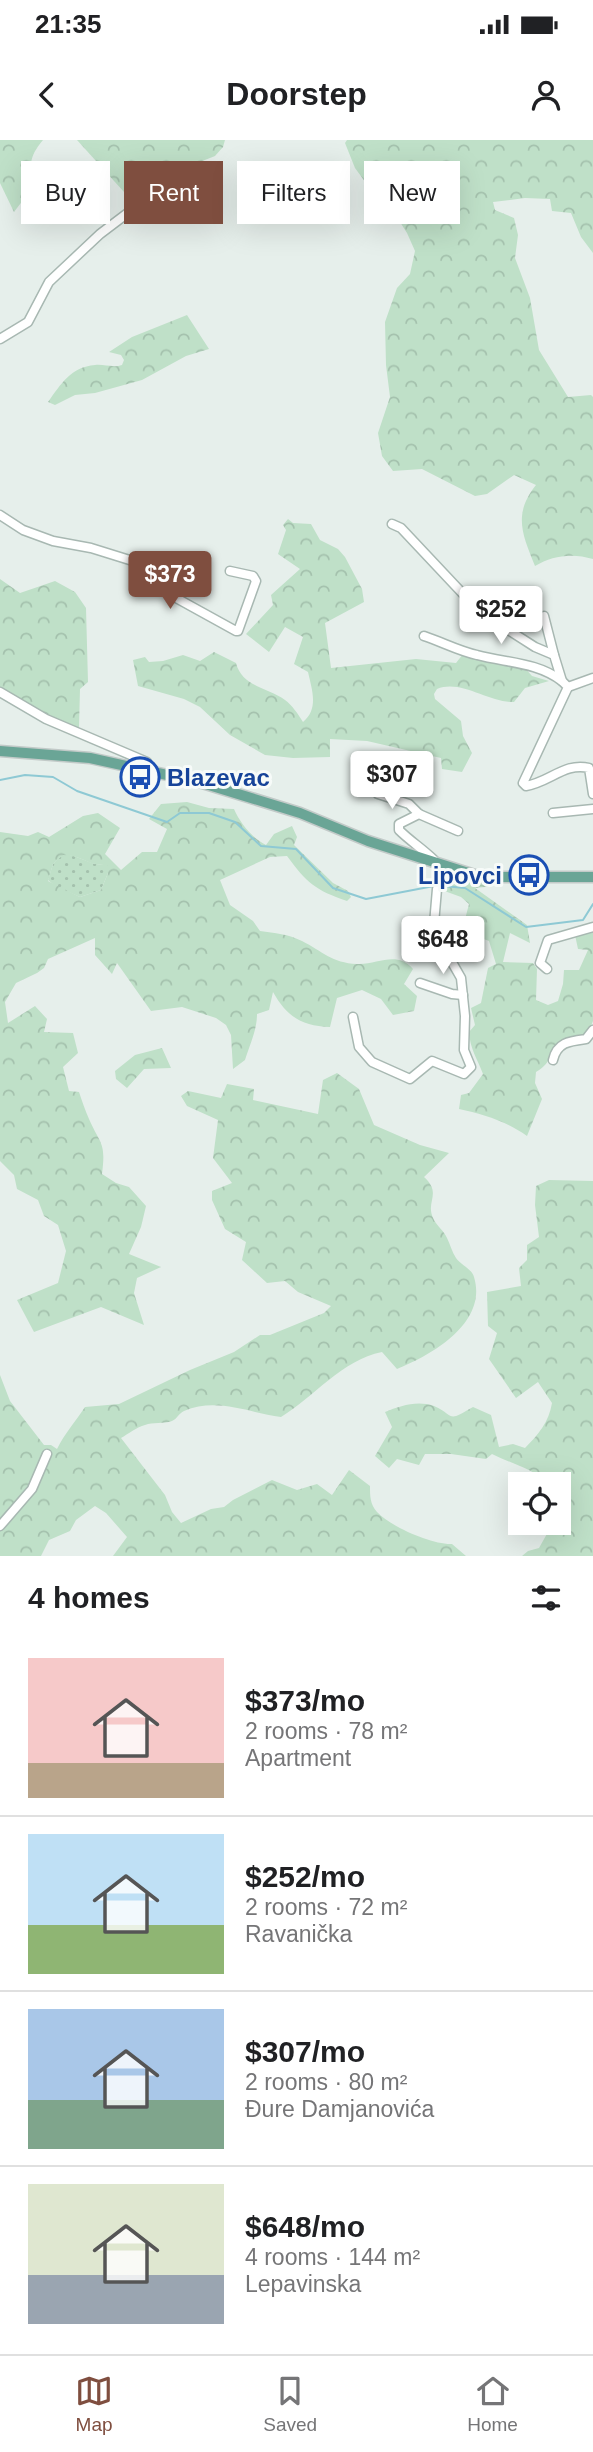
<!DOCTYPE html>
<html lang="en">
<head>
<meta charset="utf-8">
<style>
	body { margin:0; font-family:Arial,sans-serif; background:#f2f2f2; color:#202124; height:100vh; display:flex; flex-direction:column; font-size:26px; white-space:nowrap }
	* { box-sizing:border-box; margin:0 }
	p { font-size:23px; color:#757577 }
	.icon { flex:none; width:38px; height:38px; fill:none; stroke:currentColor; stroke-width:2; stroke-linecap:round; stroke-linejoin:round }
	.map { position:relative; height:1416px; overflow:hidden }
	.drawer { display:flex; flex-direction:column; background:#fff; flex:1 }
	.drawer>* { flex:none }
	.guide { position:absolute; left:21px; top:21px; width:551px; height:63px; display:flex; gap:14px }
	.fabs { position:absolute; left:508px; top:1332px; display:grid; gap:14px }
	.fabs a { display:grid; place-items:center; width:63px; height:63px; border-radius:0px; background:#fff; box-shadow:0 7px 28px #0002; font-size:35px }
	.price { position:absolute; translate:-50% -60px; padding:0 16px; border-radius:7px; background:#fff; color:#222; font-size:23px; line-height:46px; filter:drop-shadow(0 2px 4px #0008) }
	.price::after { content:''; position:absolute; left:50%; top:42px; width:21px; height:16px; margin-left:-10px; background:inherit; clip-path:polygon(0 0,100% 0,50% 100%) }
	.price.active { background:#7f4e3f; color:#fff }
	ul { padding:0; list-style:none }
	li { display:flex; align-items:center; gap:21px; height:175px; padding:0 28px }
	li+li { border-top:2px solid #e0e0e0 }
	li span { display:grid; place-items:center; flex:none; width:196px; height:140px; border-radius:0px; color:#555 }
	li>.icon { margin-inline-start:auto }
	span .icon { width:84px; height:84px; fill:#fffc; stroke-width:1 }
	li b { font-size:30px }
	h2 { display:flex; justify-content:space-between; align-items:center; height:84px; padding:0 28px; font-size:30px }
	.tag { padding:0 24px; border-radius:0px; background:#fff; box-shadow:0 7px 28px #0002; font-size:24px; line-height:63px }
	.tag.active { background:#7f4e3f; color:#fff }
	.status { display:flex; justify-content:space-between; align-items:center; height:49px; padding:0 35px; background:#fff; direction:ltr }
	.status svg { height:19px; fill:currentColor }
	header { display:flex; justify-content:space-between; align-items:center; height:91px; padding:0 28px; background:#fff; font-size:32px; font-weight:700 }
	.dock { display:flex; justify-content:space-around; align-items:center; height:98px; border-top:2px solid #e0e0e0; background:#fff; font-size:19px; color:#757577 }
	.dock a { display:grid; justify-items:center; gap:4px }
	.dock .active { color:#7f4e3f }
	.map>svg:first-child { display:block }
	.grass { fill:url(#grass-dots) }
	.forest { fill:url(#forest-crowns); fill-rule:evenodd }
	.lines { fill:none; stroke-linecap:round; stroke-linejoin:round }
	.stream { stroke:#8ec9d4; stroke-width:2 }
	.minor-casing { stroke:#a8b8b2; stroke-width:11 }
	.major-casing { stroke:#c2cac8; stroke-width:13 }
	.minor { stroke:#fff; stroke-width:8 }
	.major { stroke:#6aa596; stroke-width:10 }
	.labels { text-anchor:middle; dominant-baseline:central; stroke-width:6; stroke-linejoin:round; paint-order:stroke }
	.transit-label { font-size:24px; font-weight:bold; fill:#164399; stroke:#f7fbf9; text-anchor:start }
</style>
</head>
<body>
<div class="status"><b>21:35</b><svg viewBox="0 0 49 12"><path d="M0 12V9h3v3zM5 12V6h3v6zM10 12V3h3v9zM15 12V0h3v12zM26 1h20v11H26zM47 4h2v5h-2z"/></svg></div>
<header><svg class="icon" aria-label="back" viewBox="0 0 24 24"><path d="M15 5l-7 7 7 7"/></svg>Doorstep<svg class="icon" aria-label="person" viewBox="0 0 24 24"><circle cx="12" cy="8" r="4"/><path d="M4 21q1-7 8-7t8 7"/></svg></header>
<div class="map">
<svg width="593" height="1416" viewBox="0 0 593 1416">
	<defs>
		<pattern id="grass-dots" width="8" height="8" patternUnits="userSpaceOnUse" patternTransform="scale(1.75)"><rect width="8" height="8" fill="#bfe0c8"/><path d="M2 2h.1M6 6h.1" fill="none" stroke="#a4c1ad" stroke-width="1.8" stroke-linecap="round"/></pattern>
		<pattern id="forest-crowns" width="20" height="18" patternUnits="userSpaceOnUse" patternTransform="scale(1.75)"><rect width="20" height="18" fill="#bfe0c8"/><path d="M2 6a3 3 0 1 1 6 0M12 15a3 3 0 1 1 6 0" fill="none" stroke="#a4c1ad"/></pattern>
	</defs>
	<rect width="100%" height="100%" fill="#e6efeb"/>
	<path class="grass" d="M63 714C75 715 81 719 92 723 97 725 103 724 109 725L108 733 101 750 80 757 55 746 48 740 53 724Z"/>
	<g class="forest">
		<path d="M0 0H43C28 18 30 25 33 47L14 72 0 43Z"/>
		<path d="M77 0H225L223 7 215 16 124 52Z"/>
		<path d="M347 0H593V113L581 97 571 73 552 71 550 59 525 58 493 62 495 70 514 78 518 95 515 118 530 158 539 210 568 257 591 255 593 257V419C573 413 553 415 535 426 522 394 513 374 536 345L514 335 487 354 475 356 422 329 393 331 382 316 378 293 390 257 386 225 385 182 397 148 410 134 415 111 407 93 393 71 374 54 355 28 345 3Z"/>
		<path d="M187 175 209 209 186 216 142 240 95 253 75 255 55 265 48 262C61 244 71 227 95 225 104 224 113 228 122 225L124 220 121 215 109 212 132 197Z"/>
		<path d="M288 379 293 383 311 384 320 400 338 409 345 417 362 449 364 462 325 483 331 528 416 519 456 523 463 514 524 527 532 536 549 541 525 548 514 562C489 563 461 539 437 549L434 554 435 559 461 581 463 596 472 613 462 632 442 629 441 618 367 601 330 599V617L293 618 265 615 230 595 200 567 184 559 138 546 133 520 145 517 149 522 163 521 183 515 200 521 214 512 236 523C242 547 268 547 285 560 292 565 298 574 303 582 319 569 312 550 308 532L294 524 303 497 285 487 269 512 246 494 273 465 271 455 300 429 278 414 286 390 283 385Z"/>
		<path d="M0 439 20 453 55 441 75 452 86 468 88 542 80 549 79 588 47 574 0 547Z"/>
		<path d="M187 662 209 668 234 669C240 683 252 698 266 705L274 694 292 686 297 697 294 705 333 743 348 751 351 757 347 761C315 750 307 743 287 716L270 717 220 740 230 765 253 781 260 791C275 793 288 794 302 801 322 811 332 823 357 824 378 825 396 810 413 829L404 844 417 856 414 871 393 875 381 859 362 850 337 858 330 887C302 886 287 877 273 852L269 870 257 874C257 890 250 904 245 920L233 929 231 895 226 885 216 878 182 867 151 871 117 823 112 834 95 815V798L48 819 44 828 37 833 16 843 5 862 8 883 35 866 47 879 44 892 73 893 78 913 63 927 69 951 79 952C82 961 85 970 89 979 101 1006 106 1002 102 1034L116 1043 129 1047 146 1066 141 1087 129 1114 161 1127 137 1138 134 1153 144 1185 101 1167 34 1192 17 1160 58 1143 66 1111 58 1085 44 1076 38 1060 17 1049 14 1035 0 1021V692L28 696 38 692 49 697 83 676 98 673 120 688 105 714 121 730 142 712H157L167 689 149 679 161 664ZM63 715C75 715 81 719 91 723 97 725 102 724 108 726V733L101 750 80 757 48 741 53 724Z"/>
		<path d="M467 736 496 742 494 746 475 748 527 785 530 803 510 793 503 822 533 823 537 829 536 860 548 865 558 861 563 844 564 830H579L588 810 578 809 575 795 593 790V881C584 906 575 890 559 902 546 913 555 921 536 932L535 943 542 959 527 996C506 981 483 974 459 969L461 955 469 953 483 934C477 918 470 909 469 892L475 885 471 868 481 863 488 828 496 824 489 801 462 791 469 764 461 757 439 749 448 738Z"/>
		<path d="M162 908 171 928 144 929 127 948 116 939 115 931 135 915Z"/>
		<path d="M337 933 359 949 374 985 420 1005 449 1013 424 1037C443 1054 424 1062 434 1080 438 1087 444 1091 447 1098 450 1104 452 1112 456 1118 461 1125 472 1129 474 1137 488 1183 432 1215 397 1229L382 1212C342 1220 314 1257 281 1277 249 1273 217 1257 184 1271 179 1273 177 1279 172 1281 163 1284 153 1282 145 1285 137 1287 128 1294 121 1298L165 1355 172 1372 181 1383 211 1369 224 1367 233 1360 272 1340 297 1350 317 1344 332 1355 349 1330 370 1346C370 1356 370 1364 377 1372 391 1387 433 1405 452 1404L466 1416H113L127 1397 106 1373 95 1366 76 1380 70 1391 49 1400 41 1416H0V1235L10 1261 44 1305H51L57 1309C65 1293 75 1282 85 1267L119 1264 190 1230 234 1212 260 1195H270L324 1173 331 1166 298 1152 285 1141 267 1143 242 1120 246 1102 225 1089 212 1060V1051L232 1043 213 1018 218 980 187 966 181 956 188 951 221 958 227 944 254 949 253 960 318 974 323 940Z"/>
		<path d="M549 1040 593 1041V1416H522L528 1411 539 1408 553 1383 558 1382V1365L561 1355 558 1352V1344H549C532 1328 512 1324 492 1314L486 1319 451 1314H425L419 1325 397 1319 389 1328 375 1316 392 1287 385 1272C400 1266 417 1260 434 1266 456 1276 446 1283 473 1267L491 1275 499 1307 513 1304 525 1308C538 1295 549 1282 552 1263L538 1242 516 1258 489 1219 497 1193 488 1186 487 1152 521 1146 519 1128 527 1120V1105L539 1097 535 1065 536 1046Z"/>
	</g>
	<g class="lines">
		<g class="stream">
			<path d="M0 640 25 635 53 637 77 651 167 682 180 673H209L235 682 261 706 296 709 333 748 366 759 434 746"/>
			<path d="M443 746 465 748 526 787 583 780 593 764"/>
		</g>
		<g class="minor-casing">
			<g id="minor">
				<path d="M0 199 28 182 49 142 100 94 129 72 181 49"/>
				<path d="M0 375 23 390 53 401 91 408 136 422 148 429 178 459 236 491H238L256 441 253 436 230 431"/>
				<path d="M392 384 401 388 480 472 535 507 554 515 562 541 568 547 523 643 526 646C550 642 565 622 589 628L593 654"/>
				<path d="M544 476 554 515"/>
				<path d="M424 496C442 502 459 511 477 515 507 523 537 522 562 541"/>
				<path d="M568 547 593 538"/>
				<path d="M0 552 46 579 147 622 151 632"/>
				<path d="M381 634 378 654 409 664 419 674"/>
				<path d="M553 673 593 669"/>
				<path d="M434 720C423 709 410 701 399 690V684L419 674 458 691"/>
				<path d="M547 829 540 823 548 800 593 787"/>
				<path d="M420 843 452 854 463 855"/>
				<path d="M353 877 359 907 372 922 410 939 432 921 464 934 471 927 464 910 465 876 461 838 437 796 434 784 437 749 445 738 462 731"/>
				<path d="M553 920C557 902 570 901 586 899L593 890"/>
				<path d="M0 1386 32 1349 47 1314"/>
			</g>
		</g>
		<g class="major-casing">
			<path id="major" d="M0 611 90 618 199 642 300 673 368 701 481 737H593"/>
		</g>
		<use href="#minor" class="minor"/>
		<use href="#major" class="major"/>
	</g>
	<defs>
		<g id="bus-ring" transform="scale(2.0125)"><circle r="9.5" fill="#f7fbf9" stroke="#1a4fb4" stroke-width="1.5"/><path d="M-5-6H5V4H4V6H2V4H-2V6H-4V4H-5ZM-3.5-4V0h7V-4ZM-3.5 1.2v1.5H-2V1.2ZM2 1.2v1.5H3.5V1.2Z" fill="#1a4fb4"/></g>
	</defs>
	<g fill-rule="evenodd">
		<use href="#bus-ring" x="140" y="637"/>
		<use href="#bus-ring" x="529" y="735"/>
	</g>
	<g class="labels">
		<g class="transit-label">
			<text x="167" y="637">Blazevac</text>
			<text x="502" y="735" text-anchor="end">Lipovci</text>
		</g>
	</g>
</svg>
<div class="fabs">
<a><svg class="icon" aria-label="locate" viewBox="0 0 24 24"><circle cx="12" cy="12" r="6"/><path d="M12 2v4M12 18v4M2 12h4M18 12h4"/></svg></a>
</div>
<b class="price active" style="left:170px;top:471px">$373</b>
<b class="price" style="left:501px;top:506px">$252</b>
<b class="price" style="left:392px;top:671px">$307</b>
<b class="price" style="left:443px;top:836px">$648</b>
<div class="guide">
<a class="tag">Buy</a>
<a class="tag active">Rent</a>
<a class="tag">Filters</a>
<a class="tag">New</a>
</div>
</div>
<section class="drawer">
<h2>4 homes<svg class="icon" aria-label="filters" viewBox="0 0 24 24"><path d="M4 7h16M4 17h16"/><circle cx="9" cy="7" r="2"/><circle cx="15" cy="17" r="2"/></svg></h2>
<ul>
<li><span style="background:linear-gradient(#f6c9c9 75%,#b9a48a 0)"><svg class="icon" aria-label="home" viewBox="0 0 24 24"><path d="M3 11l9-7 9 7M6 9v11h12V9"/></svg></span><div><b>$373/mo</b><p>2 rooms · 78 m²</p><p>Apartment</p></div></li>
<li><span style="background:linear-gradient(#bfe0f5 65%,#8fb573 0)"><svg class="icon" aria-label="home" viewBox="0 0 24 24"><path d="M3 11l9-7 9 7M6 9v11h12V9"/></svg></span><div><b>$252/mo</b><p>2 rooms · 72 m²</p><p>Ravanička</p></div></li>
<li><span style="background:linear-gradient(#a9c7e8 65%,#7fa58c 0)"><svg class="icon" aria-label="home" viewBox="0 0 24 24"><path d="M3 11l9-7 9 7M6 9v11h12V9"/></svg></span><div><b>$307/mo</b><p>2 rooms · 80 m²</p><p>Đure Damjanovića</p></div></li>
<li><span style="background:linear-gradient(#dfe7d0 65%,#9aa5b1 0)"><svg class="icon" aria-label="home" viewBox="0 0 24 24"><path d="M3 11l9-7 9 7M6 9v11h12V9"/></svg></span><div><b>$648/mo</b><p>4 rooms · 144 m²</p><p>Lepavinska</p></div></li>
</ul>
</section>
<nav class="dock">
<a class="active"><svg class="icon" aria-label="map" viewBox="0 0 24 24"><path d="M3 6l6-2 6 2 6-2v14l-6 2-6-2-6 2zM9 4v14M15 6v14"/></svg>Map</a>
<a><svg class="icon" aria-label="saved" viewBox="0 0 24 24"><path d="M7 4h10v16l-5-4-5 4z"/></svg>Saved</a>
<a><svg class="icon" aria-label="home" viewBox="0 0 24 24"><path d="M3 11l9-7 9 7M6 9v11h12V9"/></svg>Home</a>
</nav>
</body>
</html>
